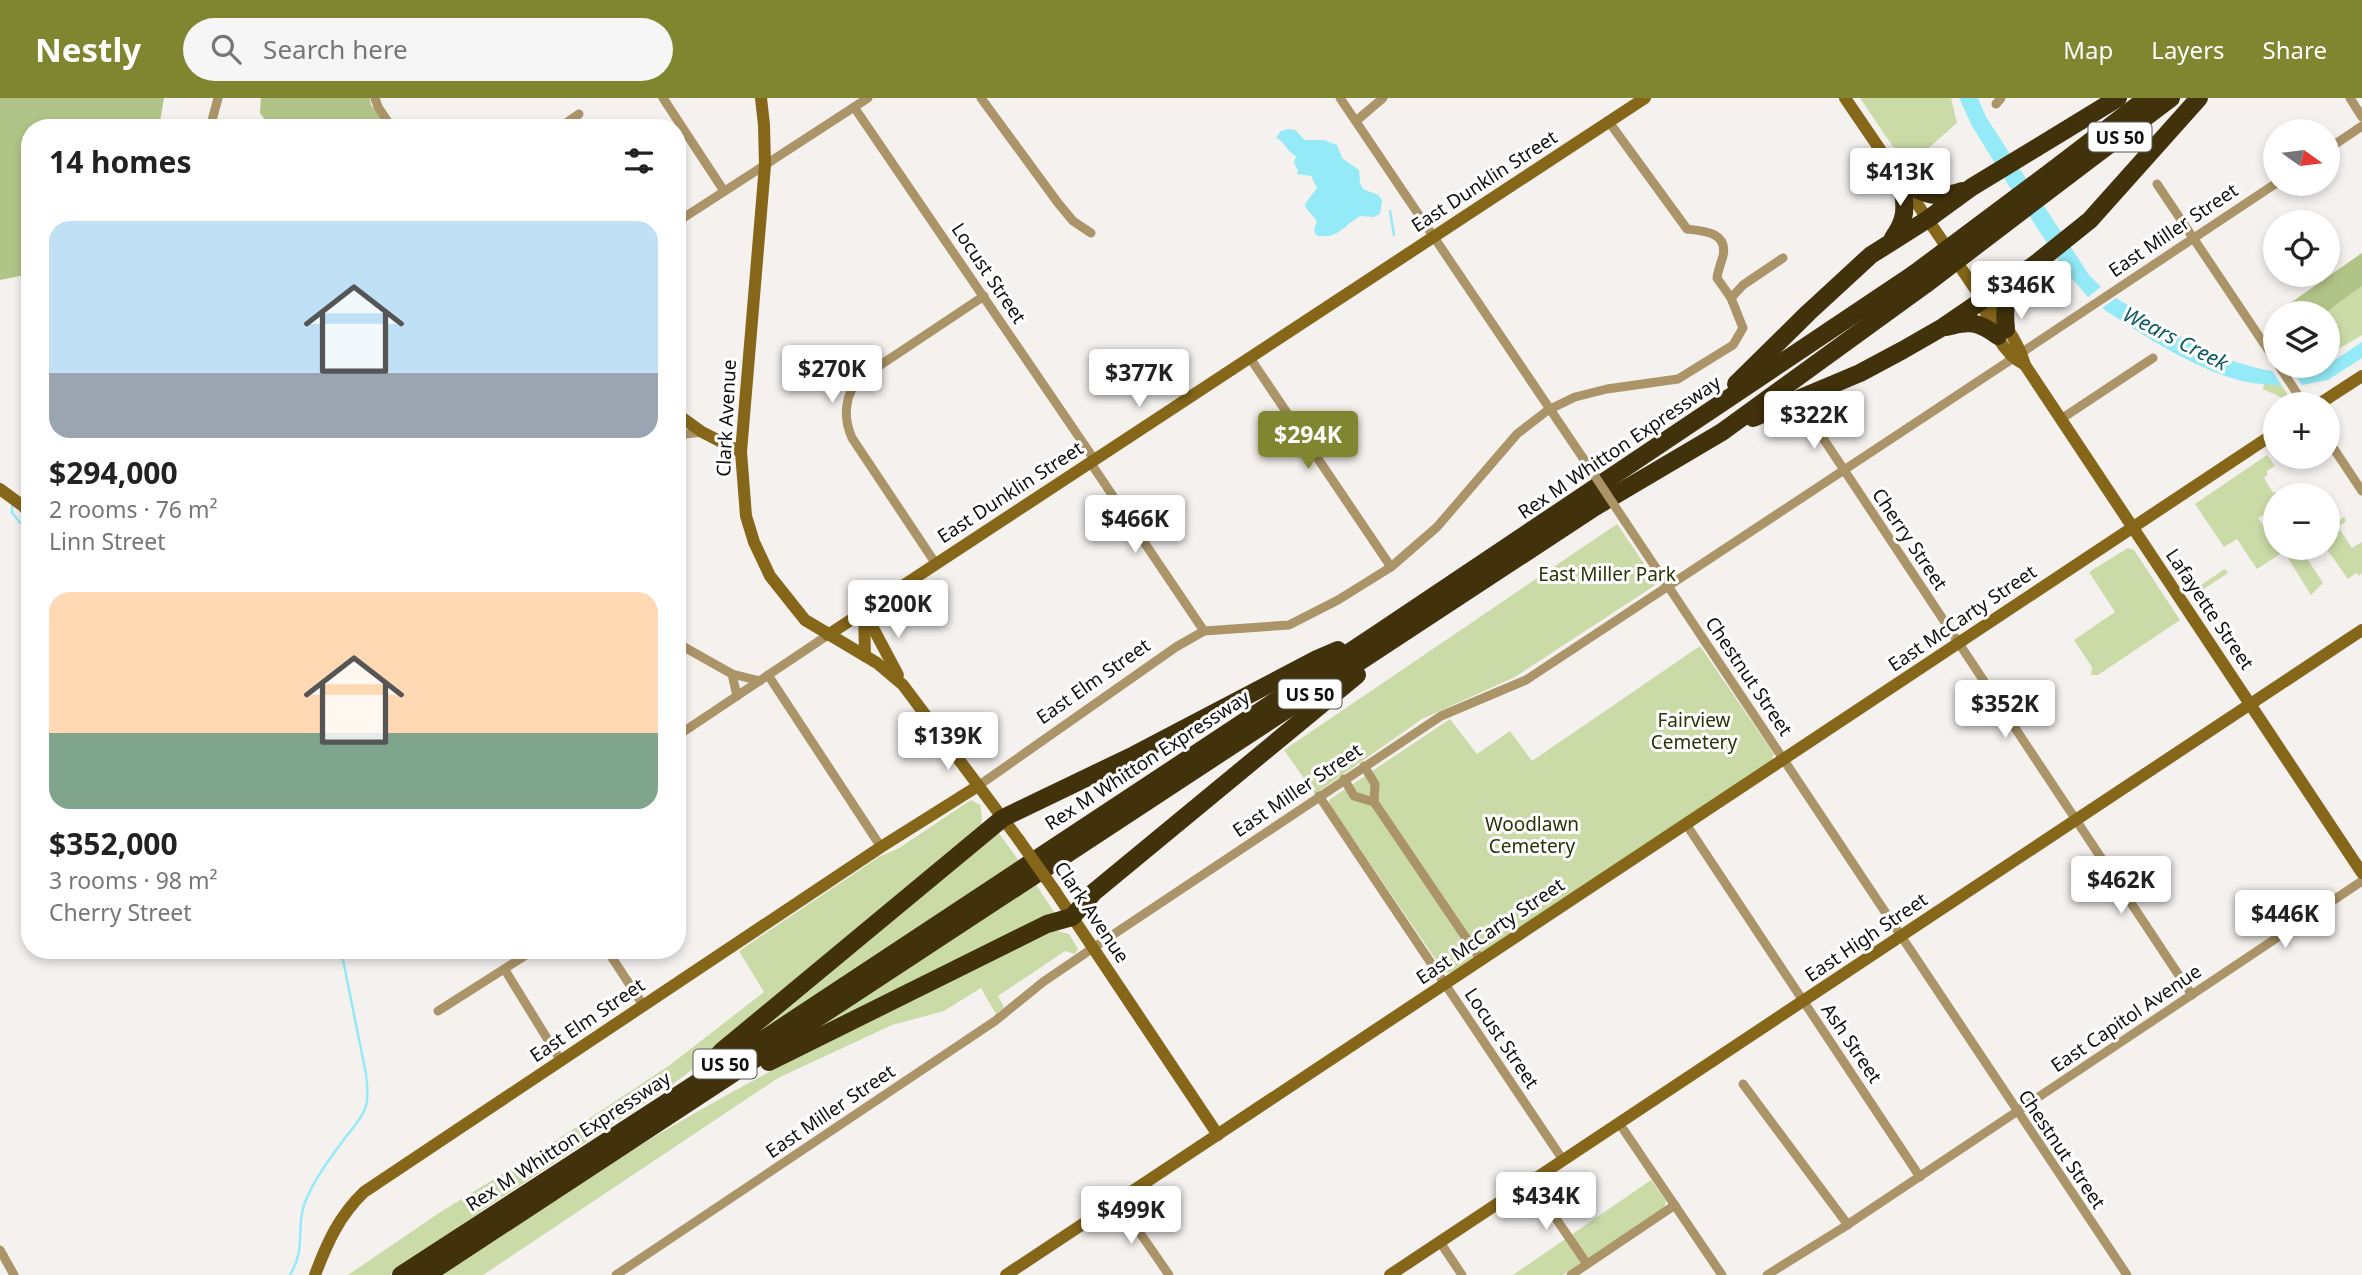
<!DOCTYPE html>
<html lang="en">
<head>
<meta charset="utf-8">
<style>
	body { margin:0; font-family:"Noto Sans",sans-serif; background:#f6f6f6; color:#222; height:100vh; display:flex; flex-direction:column; font-size:26px; white-space:nowrap }
	* { box-sizing:border-box; margin:0 }
	p { font-size:23px; color:#767676 }
	.icon { flex:none; width:38px; height:38px; fill:none; stroke:currentColor; stroke-width:2; stroke-linecap:round; stroke-linejoin:round }
	.map { position:relative; flex:1; overflow:hidden }
	.sheet { position:absolute; left:21px; top:21px; width:665px; height:840px; display:flex; flex-direction:column; background:#fff; border-radius:28px; box-shadow:0 4px 10px #0003 }
	.sheet>* { flex:none }
	.needle { width:46px; rotate:104deg }
	.fabs { position:absolute; left:2263px; top:21px; display:grid; gap:14px }
	.fabs a { display:grid; place-items:center; width:77px; height:77px; border-radius:50%; background:#fff; box-shadow:0 4px 10px #0003; font-size:35px }
	.price { position:absolute; translate:-50% -60px; padding:0 16px; border-radius:7px; background:#fff; color:#222; font-size:23px; line-height:46px; filter:drop-shadow(0 2px 4px #0008) }
	.price::after { content:''; position:absolute; left:50%; top:42px; width:21px; height:16px; margin-left:-10px; background:inherit; clip-path:polygon(0 0,100% 0,50% 100%) }
	.price.selected { background:#808530; color:#fff }
	ul { padding:0; list-style:none }
	li { display:grid; align-content:center; gap:14px; height:371px; padding:0 28px }
	li span { display:grid; place-items:center; height:217px; border-radius:21px; color:#555 }
	li>.icon { margin-inline-start:auto }
	span .icon { width:126px; height:126px; fill:#fffc; stroke-width:1 }
	li b { font-size:30px }
	h2 { display:flex; justify-content:space-between; align-items:center; height:84px; padding:0 28px; font-size:30px }
	header { display:flex; align-items:center; gap:42px; box-sizing:border-box; height:98px; padding:0 35px; background:#808530; color:#fff }
	header strong { font-size:33px }
	nav { display:flex; gap:38px; margin-inline-start:auto; font-size:24px }
	.search { width:490px; height:63px; background:#f6f6f6; display:flex; align-items:center; gap:18px; box-sizing:border-box; padding:0 24px; border-radius:38px; color:#767676; font-size:26px }
	.map>svg:first-child { display:block }
	.green { fill:#cadba7 }
	.forest { fill:#b1c487 }
	.water { fill:#94eaf7 }
	.lines { fill:none; stroke-linecap:round; stroke-linejoin:round }
	.stream { stroke:#94eaf7; stroke-width:2.5 }
	.street { stroke:#aa9468; stroke-width:9 }
	.secondary { stroke:#86671a; stroke-width:12 }
	.highway { stroke:#42320c; stroke-width:18 }
	.street-bridge { stroke:#aa9468; stroke-width:9 }
	.secondary-bridge { stroke:#86671a; stroke-width:12 }
	.highway-bridge { stroke:#42320c; stroke-width:18 }
	.labels { text-anchor:middle; dominant-baseline:central; stroke-width:6; stroke-linejoin:round; paint-order:stroke }
	.shield { fill:#fff; stroke:#585656; stroke-width:2 }
	.shield-label { font-size:18px; font-weight:bold; fill:#100e0e }
	.street-label { font-size:19px; fill:#100e0e; stroke:#fff }
	.park-label { font-size:19px; fill:#283405; stroke:#fff }
	.water-label { font-size:21px; font-style:italic; fill:#115b64; stroke:#fff }
</style>
</head>
<body>
<header>
<strong>Nestly</strong>
<div class="search"><svg class="icon" aria-label="search" viewBox="0 0 24 24"><circle cx="10" cy="10" r="6"/><path d="M15 15l6 6"/></svg>Search here</div>
<nav><a>Map</a><a>Layers</a><a>Share</a></nav>
</header>
<div class="map">
<svg width="2362" height="1177" viewBox="0 0 2362 1177">
	<rect width="100%" height="100%" fill="#f4f1ef"/>
	<g class="green">
		<path d="M1860 0H1951L1957 25 1908 68 1887 40Z"/>
		<path d="M2362 188V237L2328 257V215H2325Z"/>
		<path d="M2264 285 2282 288 2290 300 2291 304 2263 291Z"/>
		<path d="M2267 357 2275 368 2267 373V377L2264 380 2273 395 2275 394 2278 397H2275V410L2258 420 2275 444V450H2280L2283 454 2257 471 2237 441 2224 449 2195 406Z"/>
		<path d="M2344 419 2346 423 2338 429 2352 450 2362 444V475L2359 478 2356 475 2348 481 2326 450 2328 430Z"/>
		<path d="M1617 426 1656 483 1654 488 1515 579 1422 621 1315 696 1284 652Z"/>
		<path d="M2128 450 2134 452 2180 522 2098 577H2091L2092 569 2074 542 2115 514 2089 474Z"/>
		<path d="M2297 450H2300L2323 485 2311 497 2286 457Z"/>
		<path d="M2225 471 2228 475 2199 494 2206 504 2203 506 2192 493Z"/>
		<path d="M1700 548 1774 656 1770 667C1661 733 1557 806 1450 875H1445L1330 707 1329 702 1450 621 1477 656 1510 633 1532 663Z"/>
		<path d="M971 702 980 707C983 717 982 724 979 734L735 939 669 989 490 1107 390 1177H348L439 1115 543 1051 670 967 764 894 739 853 879 759 899 750Z"/>
		<path d="M998 734 1019 763 751 941 827 873Z"/>
		<path d="M1035 785 1054 814 1050 820 791 946Z"/>
		<path d="M1055 832 1069 836 1078 851 1075 856 1065 853 998 898 1004 909 996 916 981 890 944 913 892 927 778 980 483 1177H439C531 1117 622 1055 718 1002 828 940 942 887 1055 832Z"/>
		<path d="M1651 1082 1666 1103 1664 1110 1563 1177H1513Z"/>
	</g>
	<g class="forest">
		<path d="M0 0H164L159 30H30V176L0 182Z"/>
		<path d="M261 0H370L371 7 387 30H271L260 15Z"/>
		<path d="M2362 155V188L2325 215H2276Z"/>
	</g>
	<g class="water">
		<path d="M1959 0H1978L1986 19 2089 177 2101 189 2088 199 2068 176 2009 88 1972 28Z"/>
		<path d="M1288 31 1295 32 1305 42H1324L1337 47 1342 60 1359 72 1360 84 1363 91 1378 97 1382 102 1380 116 1373 119 1360 118C1344 127 1337 143 1316 137L1314 132 1317 123 1306 110 1305 106 1317 90 1311 78 1297 76 1298 72 1294 65 1296 58C1287 54 1285 43 1276 40L1281 33Z"/>
		<path d="M2116 200C2162 228 2219 265 2272 273L2282 288C2267 286 2252 286 2238 282 2194 270 2140 236 2102 210Z"/>
		<path d="M2362 244V260L2328 282 2302 287 2292 273C2321 275 2339 259 2362 244Z"/>
	</g>
	<g class="lines">
		<g class="stream">
			<path d="M1390 113 1394 137"/>
			<path d="M12 408V415L30 436"/>
			<path d="M290 1177C307 1149 295 1130 305 1104 314 1082 328 1063 342 1044 350 1032 362 1022 366 1008 369 997 367 986 366 976L341 852"/>
		</g>
		<g class="street">
			<path d="M375 0 378 9 392 30"/>
			<path d="M663 0 724 93"/>
			<path d="M981 0 1058 105 1073 123 1091 135"/>
			<path d="M1340 0 1583 360"/>
			<path d="M2350 0 2362 19"/>
			<path d="M1996 6 2001 0"/>
			<path d="M854 9 1094 361"/>
			<path d="M1356 23 1383 0"/>
			<path d="M1609 24 1687 131C1704 133 1728 134 1723 158 1721 165 1718 172 1717 180L1731 200"/>
			<path d="M210 30 218 0"/>
			<path d="M559 30 579 16"/>
			<path d="M2328 51 2362 28"/>
			<path d="M2157 86 2275 262"/>
			<path d="M677 124 868 0"/>
			<path d="M2021 255 2275 86"/>
			<path d="M1250 260 1391 469"/>
			<path d="M2279 268 2304 306"/>
			<path d="M1809 319 2192 897"/>
			<path d="M2061 321 2153 260"/>
			<path d="M677 337 702 334"/>
			<path d="M2328 342 2362 393"/>
			<path d="M1090 364 1204 533"/>
			<path d="M23 408 30 393"/>
			<path d="M1624 422 2127 1177"/>
			<path d="M936 466 852 340C843 320 844 295 861 280L984 198"/>
			<path d="M677 545 732 576 737 598"/>
			<path d="M732 576 760 583"/>
			<path d="M768 577 881 749"/>
			<path d="M677 638 828 537"/>
			<path d="M1364 668 1375 686 1374 704 1481 862"/>
			<path d="M1344 681 1354 698 1374 704"/>
			<path d="M978 688 1176 549 1204 533 1289 527 1338 502 1391 469 1437 429 1517 336 1548 312 1575 299 1607 291 1678 281 1733 247 1743 230 1731 200 1743 187 1783 160"/>
			<path d="M1319 698 1563 1062"/>
			<path d="M1686 726 1920 1079"/>
			<path d="M677 755 680 753"/>
			<path d="M607 852 643 907"/>
			<path d="M505 872 561 963"/>
			<path d="M438 913 534 852"/>
			<path d="M1743 986 1848 1127"/>
			<path d="M1619 1025 1722 1177"/>
			<path d="M1531 1084 1587 1166"/>
			<path d="M1118 1103 1169 1177"/>
			<path d="M1440 1144 1462 1177"/>
			<path d="M0 1152 14 1177"/>
			<path d="M616 1177 995 923 1043 884 1093 850 1441 618 1526 582 2012 261"/>
			<path d="M1571 1177 1675 1107"/>
			<path d="M1767 1177 1841 1131 2362 783"/>
		</g>
		<g class="secondary">
			<path d="M761 0 764 27 765 67 741 354 746 418 754 444 770 478 805 522 877 565 903 587 1019 742"/>
			<path d="M1845 0 1982 201C2001 218 2018 243 2025 267L2362 775"/>
			<path d="M1982 201C1987 225 2003 256 2025 267"/>
			<path d="M2319 306 2362 278"/>
			<path d="M677 316 702 334 741 354"/>
			<path d="M0 391 23 408 30 416"/>
			<path d="M864 513 898 577"/>
			<path d="M864 514 865 558"/>
			<path d="M828 537C1100 356 1373 179 1645 0"/>
			<path d="M1055 793 1218 1037"/>
			<path d="M315 1177C327 1145 339 1118 364 1094L881 749 978 688"/>
			<path d="M1006 1177 2275 335"/>
			<path d="M1390 1177 2362 532"/>
		</g>
		<g class="highway">
			<path d="M2061 66 2147 0"/>
			<path d="M2069 77 2171 0"/>
			<path d="M1902 84C1925 96 1936 102 1962 93"/>
			<path d="M1893 140C1908 119 1905 108 1902 84"/>
			<path d="M1947 229C1970 222 1979 224 1998 238"/>
			<path d="M2006 231C2004 212 2005 193 2019 179"/>
			<path d="M1736 286 1808 215 1871 157 1928 121 1972 89 2118 0"/>
			<path d="M1753 320 1860 275 1903 252 1943 229 2034 167 2090 122 2199 0"/>
			<path d="M769 964 1047 826 1072 819 1094 794 1357 577"/>
			<path d="M704 973 722 953 1003 720 1134 657 1317 561 1338 552"/>
			<path d="M401 1177 746 953 1374 538 1914 176"/>
			<path d="M426 1177 1595 409 1722 334 1926 186"/>
		</g>
		<path class="street-bridge" d="M1583 360 1624 422"/>
		<path class="secondary-bridge" d="M1019 742 1055 793"/>
		<g class="highway-bridge">
			<path d="M1914 176 2061 66"/>
			<path d="M1926 186 2069 77"/>
		</g>
	</g>
	<g class="labels">
		<g class="shield">
			<rect x="2088.5" y="24.5" width="63" height="29" rx="5"/>
			<rect x="1278.5" y="581.5" width="63" height="29" rx="5"/>
			<rect x="693.5" y="951.5" width="63" height="29" rx="5"/>
		</g>
		<g class="shield-label">
			<text x="2120" y="39">US 50</text>
			<text x="1310" y="596">US 50</text>
			<text x="725" y="966">US 50</text>
		</g>
		<g class="street-label">
			<text transform="translate(1484 83) rotate(-33)">East Dunklin Street</text>
			<text transform="translate(2173 132) rotate(-34)">East Miller Street</text>
			<text transform="translate(989 175) rotate(56)">Locust Street</text>
			<text transform="translate(726 320) rotate(-87)">Clark Avenue</text>
			<text transform="translate(1619 349) rotate(-34)">Rex M Whitton Expressway</text>
			<text transform="translate(1010 394) rotate(-33)">East Dunklin Street</text>
			<text transform="translate(1910 441) rotate(56)">Cherry Street</text>
			<text transform="translate(2210 511) rotate(56)">Lafayette Street</text>
			<text transform="translate(1962 520) rotate(-34)">East McCarty Street</text>
			<text transform="translate(1749 578) rotate(56)">Chestnut Street</text>
			<text transform="translate(1093 583) rotate(-35)">East Elm Street</text>
			<text transform="translate(1147 662) rotate(-33)">Rex M Whitton Expressway</text>
			<text transform="translate(1297 692) rotate(-34)">East Miller Street</text>
			<text transform="translate(1092 814) rotate(56)">Clark Avenue</text>
			<text transform="translate(1490 833) rotate(-34)">East McCarty Street</text>
			<text transform="translate(1866 839) rotate(-34)">East High Street</text>
			<text transform="translate(2126 920) rotate(-34)">East Capitol Avenue</text>
			<text transform="translate(587 922) rotate(-34)">East Elm Street</text>
			<text transform="translate(1502 940) rotate(56)">Locust Street</text>
			<text transform="translate(1852 945) rotate(56)">Ash Street</text>
			<text transform="translate(830 1013) rotate(-34)">East Miller Street</text>
			<text transform="translate(568 1043) rotate(-33)">Rex M Whitton Expressway</text>
			<text transform="translate(2062 1051) rotate(56)">Chestnut Street</text>
		</g>
		<g class="park-label">
			<text x="1607" y="476">East Miller Park</text>
			<text x="1694" y="622">Fairview<tspan x="1694" dy="22">Cemetery</tspan></text>
			<text x="1532" y="726">Woodlawn<tspan x="1532" dy="22">Cemetery</tspan></text>
		</g>
		<g class="water-label">
			<text transform="translate(2176 240) rotate(27)">Wears Creek</text>
		</g>
	</g>
</svg>
<div class="fabs">
<a><svg class="needle" viewBox="-14 -14 28 28"><path d="M0-13l5 13h-10z" fill="#e53935"/><path d="M0 13l5-13h-10z" fill="#767676"/></svg></a>
<a><svg class="icon" aria-label="locate" viewBox="0 0 24 24"><circle cx="12" cy="12" r="6"/><path d="M12 2v4M12 18v4M2 12h4M18 12h4"/></svg></a>
<a><svg class="icon" aria-label="layers" viewBox="0 0 24 24"><path d="M12 4l9 5-9 5-9-5zM3 14l9 5 9-5"/></svg></a>
<a>+</a>
<a>−</a>
</div>
<b class="price" style="left:1900px;top:110px">$413K</b>
<b class="price" style="left:2021px;top:223px">$346K</b>
<b class="price" style="left:832px;top:307px">$270K</b>
<b class="price" style="left:1139px;top:311px">$377K</b>
<b class="price" style="left:1814px;top:353px">$322K</b>
<b class="price selected" style="left:1308px;top:373px">$294K</b>
<b class="price" style="left:1135px;top:457px">$466K</b>
<b class="price" style="left:898px;top:542px">$200K</b>
<b class="price" style="left:2005px;top:642px">$352K</b>
<b class="price" style="left:948px;top:674px">$139K</b>
<b class="price" style="left:2121px;top:818px">$462K</b>
<b class="price" style="left:2285px;top:852px">$446K</b>
<b class="price" style="left:1546px;top:1134px">$434K</b>
<b class="price" style="left:1131px;top:1148px">$499K</b>
<section class="sheet">
<h2>14 homes<svg class="icon" aria-label="filters" viewBox="0 0 24 24"><path d="M4 7h16M4 17h16"/><circle cx="9" cy="7" r="2"/><circle cx="15" cy="17" r="2"/></svg></h2>
<ul>
<li><span style="background:linear-gradient(#bfe0f5 70%,#9aa5b1 0)"><svg class="icon" aria-label="home" viewBox="0 0 24 24"><path d="M3 11l9-7 9 7M6 9v11h12V9"/></svg></span><div><b>$294,000</b><p>2 rooms · 76 m²</p><p>Linn Street</p></div></li>
<li><span style="background:linear-gradient(#ffd9b3 65%,#7fa58c 0)"><svg class="icon" aria-label="home" viewBox="0 0 24 24"><path d="M3 11l9-7 9 7M6 9v11h12V9"/></svg></span><div><b>$352,000</b><p>3 rooms · 98 m²</p><p>Cherry Street</p></div></li>
</ul>
</section>
</div>
</body>
</html>
